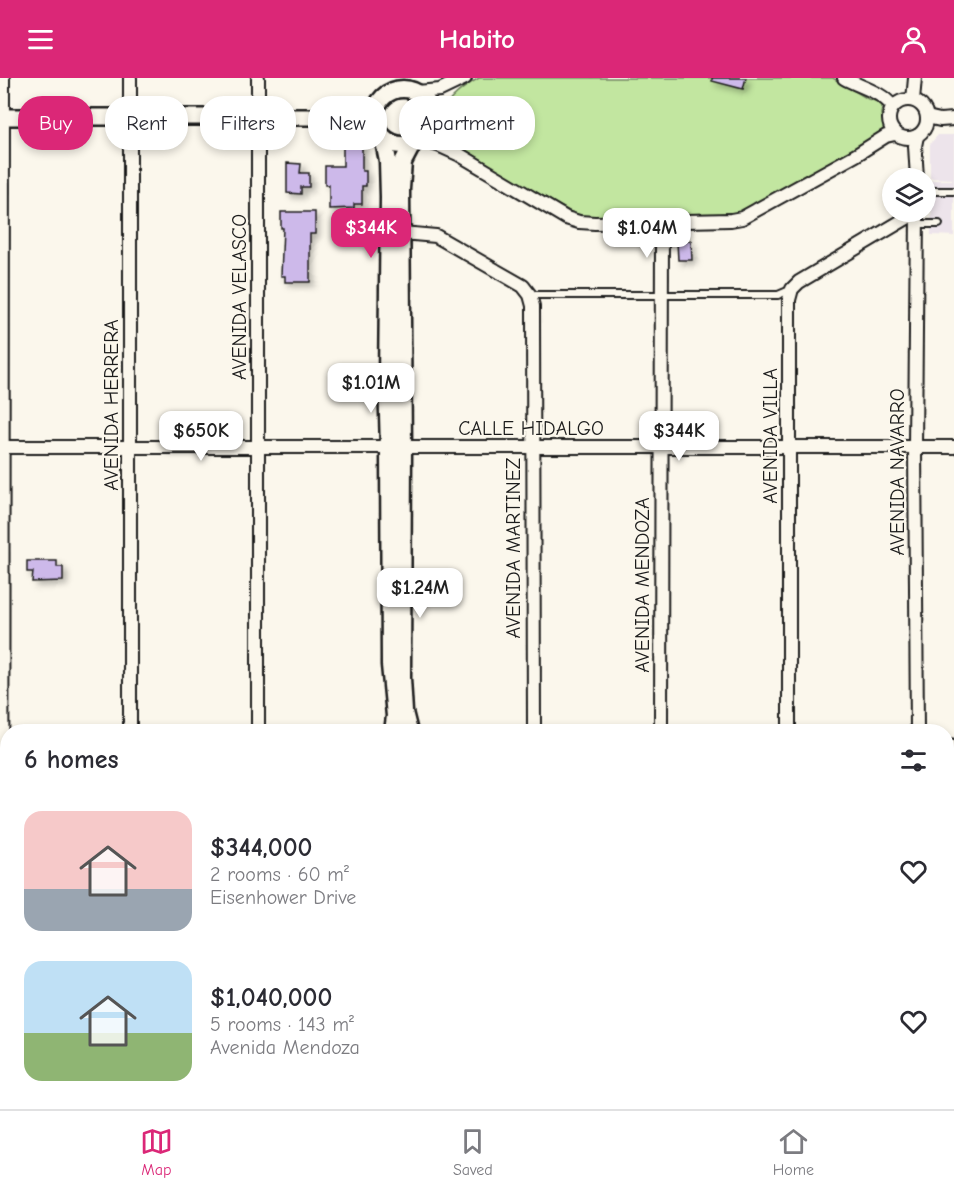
<!DOCTYPE html>
<html lang="en">
<head>
<meta charset="utf-8">
<style>
	body { margin:0; font-family:"Comic Neue",sans-serif; background:#f7f7f7; color:#2b2b33; height:100vh; display:flex; flex-direction:column; font-size:22px; white-space:nowrap }
	* { box-sizing:border-box; margin:0 }
	p { font-size:20px; color:#7c7c81 }
	.icon { flex:none; width:33px; height:33px; fill:none; stroke:currentColor; stroke-width:2; stroke-linecap:round; stroke-linejoin:round }
	.map { position:relative; flex:1; overflow:hidden }
	.drawer { position:absolute; left:0px; top:646px; width:954px; height:386px; display:flex; flex-direction:column; background:#fff; border-radius:24px 24px 0 0; box-shadow:0 3px 9px #0003 }
	.drawer>* { flex:none }
	.banner { position:absolute; left:18px; top:18px; width:600px; height:54px; display:flex; gap:12px }
	.buttons { position:absolute; left:882px; top:90px; display:grid; gap:12px }
	.buttons a { display:grid; place-items:center; width:54px; height:54px; border-radius:50%; background:#fff; box-shadow:0 3px 9px #0003; font-size:30px }
	.price { position:absolute; translate:-50% -51px; padding:0 14px; border-radius:12px; background:#fff; color:#222; font-size:20px; line-height:39px; filter:drop-shadow(0 2px 3px #0008) }
	.price::after { content:''; position:absolute; left:50%; top:36px; width:18px; height:14px; margin-left:-9px; background:inherit; clip-path:polygon(0 0,100% 0,50% 100%) }
	.price.selected { background:#db2777; color:#fff }
	ul { padding:0; list-style:none }
	li { display:flex; align-items:center; gap:18px; height:150px; padding:0 24px }
	li span { display:grid; place-items:center; flex:none; width:168px; height:120px; border-radius:18px; color:#555 }
	li>.icon { margin-inline-start:auto }
	span .icon { width:72px; height:72px; fill:#fffc; stroke-width:1 }
	li b { font-size:26px }
	h2 { display:flex; justify-content:space-between; align-items:center; height:72px; padding:0 24px; font-size:26px }
	.chip { padding:0 21px; border-radius:24px; background:#fff; box-shadow:0 3px 9px #0003; font-size:21px; line-height:54px }
	.chip.selected { background:#db2777; color:#fff }
	header { display:flex; justify-content:space-between; align-items:center; height:78px; padding:0 24px; background:#db2777; color:#fff; font-size:27px; font-weight:700 }
	.menu { display:flex; justify-content:space-around; align-items:center; height:84px; border-top:2px solid #e1e1e2; background:#fff; font-size:16px; color:#7c7c81 }
	.menu a { display:grid; justify-items:center; gap:3px }
	.menu .selected { color:#db2777 }
	.map>svg:first-child { display:block }
	.built { fill:#ede4eb }
	.green { fill:#c2e6a0; stroke:#6f815e; stroke-width:1.5 }
	.building { fill:#cdb9ea; stroke:#1c1c1c; stroke-width:1.5; filter:url(#shadow) }
	.lines { fill:none; stroke-linecap:round; stroke-linejoin:round }
	.service-casing { stroke:#1c1c1c; stroke-width:10 }
	.minor-casing { stroke:#1c1c1c; stroke-width:16 }
	.tertiary-casing { stroke:#1c1c1c; stroke-width:20 }
	.secondary-casing { stroke:#1c1c1c; stroke-width:21 }
	.service { stroke:#fbf7ec; stroke-width:6 }
	.minor { stroke:#fbf7ec; stroke-width:12 }
	.tertiary { stroke:#fbf7ec; stroke-width:15 }
	.secondary { stroke:#fbf7ec; stroke-width:16 }
	.labels { text-anchor:middle; dominant-baseline:central; stroke-width:4.5; stroke-linejoin:round; paint-order:stroke }
	.street-label { font-size:20px; fill:#1c1c1c; stroke:#fbf7ec }
</style>
</head>
<body>
<header><svg class="icon" aria-label="menu" viewBox="0 0 24 24"><path d="M4 6h16M4 12h16M4 18h16"/></svg>Habito<svg class="icon" aria-label="person" viewBox="0 0 24 24"><circle cx="12" cy="8" r="4"/><path d="M4 21q1-7 8-7t8 7"/></svg></header>
<div class="map">
<svg width="954" height="1031" viewBox="0 0 954 1031">
	<defs>
		<filter id="shadow"><feDropShadow dx="4" dy="4" stdDeviation="3" flood-color="#0004"/></filter>
	</defs>
	<rect width="100%" height="100%" fill="#fbf7ec"/>
	<filter id="ink" filterUnits="userSpaceOnUse"><feTurbulence type="fractalNoise" baseFrequency=".0167" numOctaves="2"/><feDisplacementMap in="SourceGraphic" scale="12" xChannelSelector="R" yChannelSelector="G"/><feConvolveMatrix kernelMatrix="1 2 1 2 8 2 1 2 1" color-interpolation-filters="sRGB"/></filter>
	<g filter="url(#ink)">
		<g class="built">
			<path d="M938 57H954V101L930 100V66Z"/>
			<path d="M932 102H954V158L931 157Z"/>
		</g>
		<path class="green" d="M479 0H833L868 21 883 25 881 36 885 53 735 137 714 138 589 139 576 137 456 69C427 37 450 17 479 0Z"/>
		<g class="building">
			<path d="M712 0H746L743 11 712 3Z"/>
			<path d="M343 61 362 62V93H366V108H362V126H354V130L329 131V107H325V88H343Z"/>
			<path d="M287 85 301 86 300 95H309V109H301V116L287 115Z"/>
			<path d="M281 134H315V156H310V204H285V198H281L283 150H281Z"/>
			<path d="M691 163 692 182H678L677 164Z"/>
			<path d="M27 483H57V489H63V503L32 504 33 494H27Z"/>
		</g>
		<g class="lines">
			<g class="service-casing">
				<g id="service">
					<path d="M926 113H954"/>
					<path d="M917 146H939"/>
					<path d="M530 217H778L792 211"/>
				</g>
			</g>
			<g class="minor-casing">
				<g id="minor">
					<path d="M844 0C860 9 882 14 892 28"/>
					<path d="M417 14 440 12 465 0"/>
					<circle cx="908" cy="41" r="19"/>
					<path d="M913 22 915 0"/>
					<path d="M927 39 940 42 954 41"/>
					<path d="M917 58 915 68 917 100"/>
					<path d="M420 62 438 67 460 77 566 140 579 144 595 145 731 142 742 140 856 77 886 58 895 56"/>
					<path d="M402 155 436 158 523 208 530 217 533 228 534 654"/>
					<path d="M0 369H954"/>
					<path d="M130 654V0"/>
					<path d="M258 654V0"/>
					<path d="M661 654 662 144"/>
					<path d="M789 654V222L792 211 799 204 917 134"/>
					<path d="M917 654 915 369 917 134"/>
					<path d="M946 1018H954"/>
					<path d="M2 1031 3 0"/>
					<path d="M130 1031V1024"/>
					<path d="M258 1031V1024"/>
					<path d="M532 1031V1024"/>
					<path d="M661 1031V1024"/>
					<path d="M789 1031V1024"/>
					<path d="M915 1031V1024"/>
				</g>
			</g>
			<g class="tertiary-casing">
				<g id="tertiary">
					<path d="M0 39H342L377 29"/>
					<path d="M345 40 368 46 378 52"/>
					<path d="M0 694H8"/>
				</g>
			</g>
			<g class="secondary-casing">
				<g id="secondary">
					<circle cx="403" cy="39" r="28"/>
					<path d="M383 59 388 83 389 119 387 302 389 370 390 587 395 638 393 654"/>
					<path d="M409 654 404 634 402 600 403 370 401 111 403 84 413 65"/>
					<path d="M946 671H954"/>
					<path d="M946 690H954"/>
					<path d="M405 1024V1031"/>
					<path d="M388 1031V1024"/>
				</g>
			</g>
			<use href="#service" class="service"/>
			<use href="#minor" class="minor"/>
			<use href="#tertiary" class="tertiary"/>
			<use href="#secondary" class="secondary"/>
		</g>
	</g>
	<g class="labels">
		<g class="street-label">
			<text transform="translate(239 219) rotate(-90)">AVENIDA VELASCO</text>
			<text transform="translate(111 327) rotate(-90)">AVENIDA HERRERA</text>
			<text x="531" y="350">CALLE HIDALGO</text>
			<text transform="translate(770 358) rotate(-90)">AVENIDA VILLA</text>
			<text transform="translate(897 394) rotate(-90)">AVENIDA NAVARRO</text>
			<text transform="translate(513 470) rotate(-90)">AVENIDA MARTINEZ</text>
			<text transform="translate(642 507) rotate(-90)">AVENIDA MENDOZA</text>
		</g>
	</g>
</svg>
<div class="buttons">
<a><svg class="icon" aria-label="layers" viewBox="0 0 24 24"><path d="M12 4l9 5-9 5-9-5zM3 14l9 5 9-5"/></svg></a>
</div>
<b class="price selected" style="left:371px;top:181px">$344K</b>
<b class="price" style="left:647px;top:181px">$1.04M</b>
<b class="price" style="left:371px;top:336px">$1.01M</b>
<b class="price" style="left:201px;top:384px">$650K</b>
<b class="price" style="left:679px;top:384px">$344K</b>
<b class="price" style="left:420px;top:541px">$1.24M</b>
<div class="banner">
<a class="chip selected">Buy</a>
<a class="chip">Rent</a>
<a class="chip">Filters</a>
<a class="chip">New</a>
<a class="chip">Apartment</a>
</div>
<section class="drawer">
<h2>6 homes<svg class="icon" aria-label="filters" viewBox="0 0 24 24"><path d="M4 7h16M4 17h16"/><circle cx="9" cy="7" r="2"/><circle cx="15" cy="17" r="2"/></svg></h2>
<ul>
<li><span style="background:linear-gradient(#f6c9c9 65%,#9aa5b1 0)"><svg class="icon" aria-label="home" viewBox="0 0 24 24"><path d="M3 11l9-7 9 7M6 9v11h12V9"/></svg></span><div><b>$344,000</b><p>2 rooms · 60 m²</p><p>Eisenhower Drive</p></div><svg class="icon" aria-label="heart" viewBox="0 0 24 24"><path d="M12 20l-8-8c-3-5 5-10 8-4 3-6 11-1 8 4z"/></svg></li>
<li><span style="background:linear-gradient(#bfe0f5 60%,#8fb573 0)"><svg class="icon" aria-label="home" viewBox="0 0 24 24"><path d="M3 11l9-7 9 7M6 9v11h12V9"/></svg></span><div><b>$1,040,000</b><p>5 rooms · 143 m²</p><p>Avenida Mendoza</p></div><svg class="icon" aria-label="heart" viewBox="0 0 24 24"><path d="M12 20l-8-8c-3-5 5-10 8-4 3-6 11-1 8 4z"/></svg></li>
</ul>
</section>
</div>
<nav class="menu">
<a class="selected"><svg class="icon" aria-label="map" viewBox="0 0 24 24"><path d="M3 6l6-2 6 2 6-2v14l-6 2-6-2-6 2zM9 4v14M15 6v14"/></svg>Map</a>
<a><svg class="icon" aria-label="saved" viewBox="0 0 24 24"><path d="M7 4h10v16l-5-4-5 4z"/></svg>Saved</a>
<a><svg class="icon" aria-label="home" viewBox="0 0 24 24"><path d="M3 11l9-7 9 7M6 9v11h12V9"/></svg>Home</a>
</nav>
</body>
</html>
